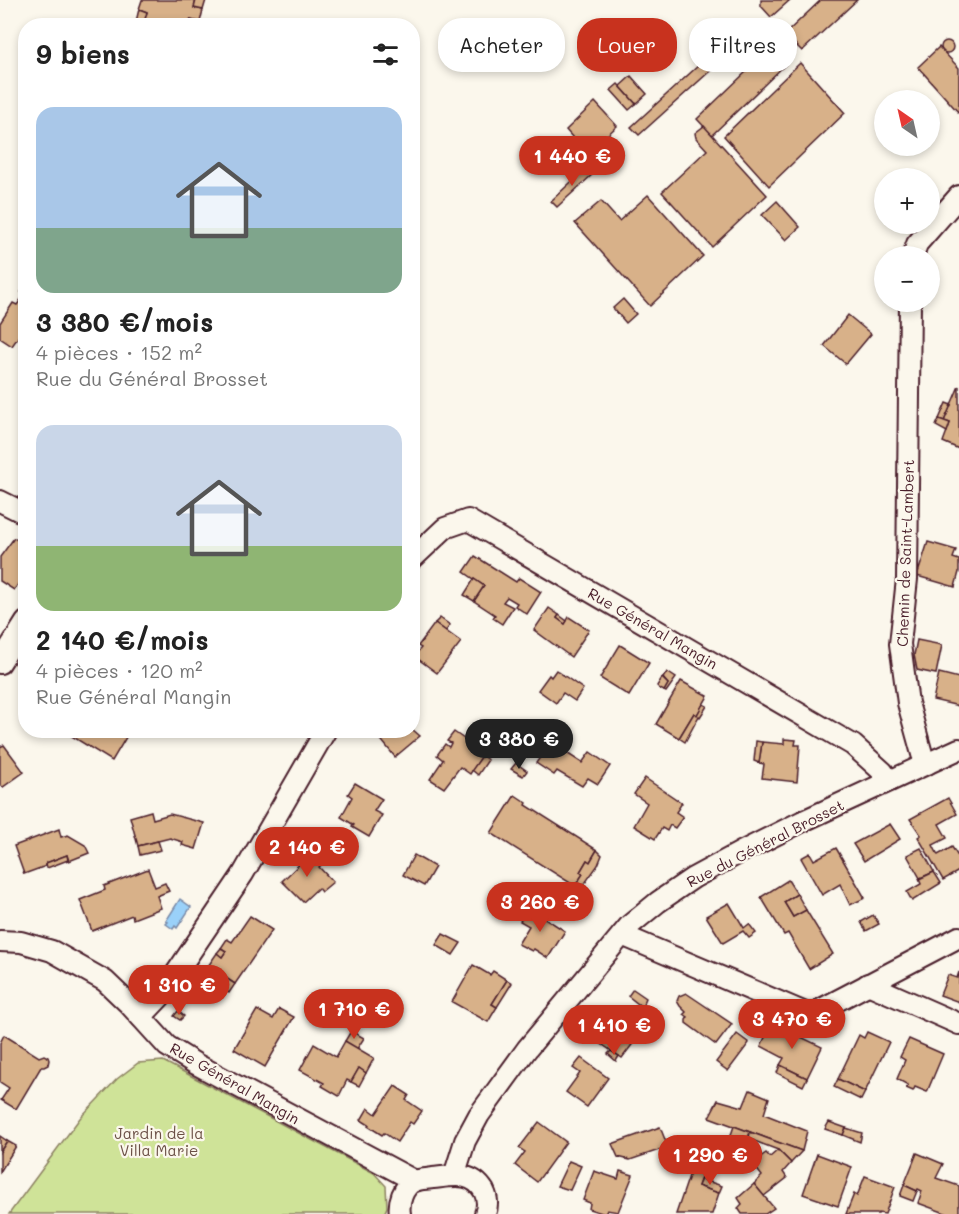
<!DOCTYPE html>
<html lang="fr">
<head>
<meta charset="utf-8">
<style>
	body { margin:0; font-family:Mali,sans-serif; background:#f2f2f2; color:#222; height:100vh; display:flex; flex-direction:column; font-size:22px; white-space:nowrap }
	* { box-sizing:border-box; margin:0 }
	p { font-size:20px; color:#767676 }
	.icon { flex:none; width:33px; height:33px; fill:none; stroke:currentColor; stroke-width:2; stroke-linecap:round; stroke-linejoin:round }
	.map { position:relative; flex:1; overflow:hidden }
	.side { position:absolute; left:18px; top:18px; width:402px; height:720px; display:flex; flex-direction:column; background:#fff; border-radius:24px; box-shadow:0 3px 9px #0003 }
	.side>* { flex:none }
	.banner { position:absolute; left:438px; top:18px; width:430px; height:54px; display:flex; gap:12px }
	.needle { width:39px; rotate:326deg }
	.controls { position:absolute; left:874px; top:90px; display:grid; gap:12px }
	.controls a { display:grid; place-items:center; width:66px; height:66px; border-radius:50%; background:#fff; box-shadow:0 3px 9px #0003; font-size:30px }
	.price { position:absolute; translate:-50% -51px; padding:0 14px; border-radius:21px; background:#c8321e; color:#fff; font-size:20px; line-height:39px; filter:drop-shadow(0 2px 3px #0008) }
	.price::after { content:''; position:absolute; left:50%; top:36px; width:18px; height:14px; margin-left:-9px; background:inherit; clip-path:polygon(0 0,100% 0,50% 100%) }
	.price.selected { background:#222; color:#fff }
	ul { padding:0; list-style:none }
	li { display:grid; align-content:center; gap:12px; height:318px; padding:0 18px }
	li span { display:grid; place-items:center; height:186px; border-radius:18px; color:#555 }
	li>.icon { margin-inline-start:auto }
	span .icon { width:108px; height:108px; fill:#fffc; stroke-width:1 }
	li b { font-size:26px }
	h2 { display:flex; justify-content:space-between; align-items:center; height:72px; padding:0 18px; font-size:26px }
	.tag { padding:0 21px; border-radius:24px; background:#fff; box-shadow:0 3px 9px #0003; font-size:21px; line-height:54px }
	.tag.selected { background:#c8321e; color:#fff }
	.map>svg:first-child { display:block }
	.green { fill:#cfe398; stroke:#8c8162; stroke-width:1.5 }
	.water { fill:#9ad1f9; stroke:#7a8aa7; stroke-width:1.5 }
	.building { fill:#d8b189; stroke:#4a1f2b; stroke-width:1.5 }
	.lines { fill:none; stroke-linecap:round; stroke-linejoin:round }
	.minor-casing { stroke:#4a1f2b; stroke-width:24 }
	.minor { stroke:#fbf7ec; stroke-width:20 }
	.labels { text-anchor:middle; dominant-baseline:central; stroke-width:4.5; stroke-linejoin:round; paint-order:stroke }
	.street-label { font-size:15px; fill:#4a1f2b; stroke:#fbf7ec }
	.park-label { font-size:15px; fill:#6b5046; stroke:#fbf7ec }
</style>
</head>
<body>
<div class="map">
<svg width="959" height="1214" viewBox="0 0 959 1214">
	<rect width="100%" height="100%" fill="#fbf7ec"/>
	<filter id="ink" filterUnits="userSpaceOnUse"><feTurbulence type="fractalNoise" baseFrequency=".0167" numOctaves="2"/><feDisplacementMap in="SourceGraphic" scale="12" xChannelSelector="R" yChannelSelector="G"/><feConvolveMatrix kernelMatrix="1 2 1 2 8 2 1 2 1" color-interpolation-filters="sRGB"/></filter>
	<g filter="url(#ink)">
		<path class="green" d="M163 1061 374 1173 386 1186 387 1207 384 1214H9L80 1118 117 1079 138 1063Z"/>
		<path class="water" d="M180 899 191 907 177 928 175 926 173 929 166 924 168 922 166 921Z"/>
		<g class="building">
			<path d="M142 0H196L194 8 203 10 200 22 190 20 189 26H143L147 12 139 9Z"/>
			<path d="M196 0H206L203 10 194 8Z"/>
			<path d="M761 0H790L771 17 761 6Z"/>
			<path d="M821 0H857L802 51 785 34Z"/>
			<path d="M139 9 147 12 143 26H135Z"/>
			<path d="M190 20 200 22 199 26H189Z"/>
			<circle cx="947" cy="47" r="6"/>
			<path d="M772 47 786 64 712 135 697 119Z"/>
			<path d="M939 47 959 68V113L918 67Z"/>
			<path d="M710 55 719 63 639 135 631 127Z"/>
			<path d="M800 63 845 113 769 186 724 136Z"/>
			<path d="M631 76 647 94 636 104 620 86Z"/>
			<path d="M618 84 636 104 629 110 611 90Z"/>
			<path d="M595 102 617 126 587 154 566 130Z"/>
			<path d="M704 126 767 195 712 247 662 192 707 150 696 138 695 133Z"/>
			<path d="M587 167 593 174 557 207 551 201Z"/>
			<path d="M648 195 703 256 650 306 575 223 601 201 619 221Z"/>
			<path d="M777 201 800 227 786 240 762 215Z"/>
			<path d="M26 285V326L12 346 0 338V323L13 303 17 305 25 294 21 292Z"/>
			<path d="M623 299 636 314 626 323 613 308Z"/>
			<path d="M848 315 871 334 846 364 824 346Z"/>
			<path d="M959 386V449L943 442 950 423 944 421Z"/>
			<path d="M946 403 951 405 944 421 939 419Z"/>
			<path d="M939 419 950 423 947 432 936 426Z"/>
			<path d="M14 538 26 546V573L14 590 0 581V557Z"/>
			<path d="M928 542 956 550 953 558 959 560V572L955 587 917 576Z"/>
			<path d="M475 556 516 582 519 578 541 592 527 614 515 606 517 603 507 597 503 602 513 607 502 624 493 618 495 615 474 601 484 586 464 572Z"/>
			<path d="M474 579 484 586 474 601 464 595Z"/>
			<path d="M549 608 559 615 557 618 565 624 569 617 589 630 571 657 534 630Z"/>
			<path d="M559 615 567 621 565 624 557 618Z"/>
			<path d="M440 618 450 625 446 631 435 623Z"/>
			<path d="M435 623 461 642 437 673 414 656 421 648 418 646Z"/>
			<path d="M917 640 942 645 936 674 917 670 914 655Z"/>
			<path d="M620 645 649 663 629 696 600 678Z"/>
			<path d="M556 670 583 689 575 701 563 693 556 703 538 690 549 675 551 677Z"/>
			<path d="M667 672 676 678 666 692 664 691 668 684 663 678Z"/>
			<path d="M939 673 959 678V706L933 700Z"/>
			<path d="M662 678 668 684 664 691 660 689 657 686Z"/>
			<path d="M681 681 708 696 697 715 694 713 679 738 656 724Z"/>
			<path d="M703 704 707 706 700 717 699 716 685 742 679 738 694 713 697 715Z"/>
			<path d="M412 729 420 736 395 757 374 731 412 730Z"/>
			<path d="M73 730H122L128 734 112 761 70 735Z"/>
			<path d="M480 731 492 740 486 749 474 741Z"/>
			<path d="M559 731 570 739 562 750 582 763 590 752 610 766 598 784 588 778 582 786 557 771 554 775 536 763Z"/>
			<path d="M454 732 484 753 470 774 460 767 444 788 430 779 443 760 437 755 445 744 449 747 451 743 447 741Z"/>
			<path d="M784 739 796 740 795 745H800L797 782 762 778 764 764 759 763 762 742 784 744Z"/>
			<path d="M756 741 762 742 759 763 754 761Z"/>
			<path d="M4 745 24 772 3 787 0 785V747Z"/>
			<path d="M482 756 488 760 478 775 472 770Z"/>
			<path d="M516 763 527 771 523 776 511 769Z"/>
			<path d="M645 778 682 803 676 812 683 817 675 828 670 825 667 831 662 828 655 839 634 826 647 803 634 794Z"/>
			<path d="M355 783 382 799 374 811 382 815 369 837 352 827 354 825 341 817 352 797 348 794Z"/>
			<path d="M515 795 527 803 526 805 597 850 590 862 587 860 580 872 583 874 575 886 491 833Z"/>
			<path d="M948 798 957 814 939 824 947 838 933 845 938 855 952 847 959 858V871L943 880 918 837 921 835 910 819Z"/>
			<path d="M151 811 153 819 170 814 204 823 196 849 182 845 183 842 170 838 138 846 130 817Z"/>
			<path d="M890 824 900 839 864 861 853 844Z"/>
			<path d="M59 829 61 837 68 835 85 845 89 853 69 861 67 855 46 863V866L24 874 14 846Z"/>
			<path d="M158 841 161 850 140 855 138 846Z"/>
			<path d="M836 848 865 898 850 905 840 884 822 895 801 858 810 853 814 860Z"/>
			<path d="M921 848 934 872 920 878 907 855Z"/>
			<path d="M597 850 602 855 598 865 583 886 581 887 575 886 583 874 580 872 587 860 590 862Z"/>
			<path d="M311 853 322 864 319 867 333 882 321 892 318 888 303 902 282 881Z"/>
			<path d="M67 855 68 860 47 868 46 863Z"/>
			<path d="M414 855 435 867 424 886 403 875Z"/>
			<path d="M148 869 155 887 165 883 169 891 157 896 161 908 133 919 132 915 92 931 80 900 105 890 104 886Z"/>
			<path d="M934 872 941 883 912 901 907 892 921 884 919 879Z"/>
			<path d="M788 880 797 894 784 902 793 917 806 910 833 954 809 969 788 933 784 935 761 897Z"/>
			<path d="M797 894 806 910 793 917 784 902Z"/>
			<path d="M729 903 744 928 749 924 756 933 749 938 743 931 723 943 706 916Z"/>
			<path d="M530 905 539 910 537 913 565 931 548 958 534 949 532 951 518 944 529 926 520 921Z"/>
			<path d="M873 915 879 924 866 931 861 922Z"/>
			<path d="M250 916 272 930 235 984 218 973 217 976 206 969 217 953 222 957 226 951 221 948 227 939 232 942Z"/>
			<path d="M443 934 461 943 453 955 436 945Z"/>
			<path d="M221 948 226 951 222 957 217 953Z"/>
			<path d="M473 965 490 975 493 971 507 980 492 1004 497 1007 488 1022 452 1002Z"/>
			<path d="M959 972V1002L940 995 948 975 957 978Z"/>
			<path d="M218 973 235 984 229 993 212 982Z"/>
			<path d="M507 980 512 983 497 1007 492 1004Z"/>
			<path d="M633 989 646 998 642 1007 628 996Z"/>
			<path d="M686 993 732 1024 716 1045 686 1023V1020L688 1017 684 1014 686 1012 680 1006 677 1001 679 996Z"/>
			<path d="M752 1006 772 1013 759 1030 744 1020Z"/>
			<path d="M279 1009 294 1017 265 1067 234 1049 257 1010 273 1019Z"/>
			<path d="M178 1011 184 1016 180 1020 174 1016Z"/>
			<path d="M614 1013 641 1033 622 1058 600 1043 606 1034 602 1030Z"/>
			<path d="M776 1025 822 1047 807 1078 780 1065 784 1058 761 1046 769 1029 773 1030Z"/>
			<path d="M351 1031 364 1038 357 1049 345 1041Z"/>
			<path d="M867 1032 889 1042 865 1092 838 1079 859 1035 864 1038Z"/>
			<path d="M737 1034 749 1043 728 1071 716 1062Z"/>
			<path d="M4 1035 39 1057 44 1055 48 1057 49 1060 48 1065 44 1067H41L16 1109 1 1100 9 1088 0 1082V1043Z"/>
			<path d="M909 1039 943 1054 927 1092 915 1087 913 1091 906 1088 908 1085 897 1079 905 1060 900 1057Z"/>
			<path d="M345 1041 374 1058 366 1073 359 1068 351 1082 347 1080 339 1096 322 1086 324 1083 300 1070 314 1044 336 1057Z"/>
			<path d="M611 1051 619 1056 616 1061 608 1054Z"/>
			<path d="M581 1058 608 1078 587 1107 566 1092 580 1073 573 1068Z"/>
			<path d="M780 1065 807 1078 803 1086 777 1073Z"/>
			<path d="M359 1068 366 1073 359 1086 351 1082Z"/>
			<path d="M838 1079 865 1092 861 1100 834 1087Z"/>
			<path d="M395 1086 409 1095 406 1100 422 1111 413 1124 410 1122 397 1142 384 1133 382 1135 368 1126 369 1125 361 1120 368 1108 376 1114Z"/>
			<path d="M750 1090 769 1098 764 1114 807 1131 802 1151 709 1117 718 1100 743 1107Z"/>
			<path d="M539 1122 566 1142 537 1182 515 1165 525 1152 519 1148Z"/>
			<path d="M829 1122 846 1128 843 1135 825 1129Z"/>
			<path d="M734 1126 750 1132 741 1159 725 1153Z"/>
			<path d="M660 1127 668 1147 630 1160 618 1157 612 1144Z"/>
			<path d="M846 1128 862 1133 860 1142 843 1135Z"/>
			<path d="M750 1132 802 1151 791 1163 778 1150 749 1139Z"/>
			<path d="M0 1136 7 1141 0 1152Z"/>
			<path d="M7 1141 16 1146 0 1172V1152Z"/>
			<path d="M697 1142 712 1147 698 1186 719 1193 712 1214H676L691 1170 688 1169Z"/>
			<path d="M778 1150 791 1163 783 1172 787 1178 764 1196 754 1184 762 1176 752 1163 766 1153 770 1157Z"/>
			<path d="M917 1153 943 1164 936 1178 959 1186V1214H948L918 1203 922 1191 918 1189 917 1191 904 1185Z"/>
			<path d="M817 1154 852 1167 838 1206 803 1194Z"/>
			<path d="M569 1161 581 1166 570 1190 557 1186Z"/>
			<path d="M594 1171 618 1179 620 1171 633 1175 618 1212 607 1210 605 1214 589 1209 590 1203 583 1200Z"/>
			<path d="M865 1176 895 1187 885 1214 878 1213V1214H846L854 1194 857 1196Z"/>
			<path d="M701 1179 722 1186 719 1193 698 1186Z"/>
			<path d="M754 1184 774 1208 765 1214H742L738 1208 742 1204 738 1198Z"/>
			<path d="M904 1185 917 1191 913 1201 900 1196Z"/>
		</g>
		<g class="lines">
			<g class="minor-casing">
				<g id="minor">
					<path d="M913 256 917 244 959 196"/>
					<path d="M910 302 907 579 900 644 908 703 922 754 927 764"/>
					<path d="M0 501 26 514"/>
					<path d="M412 559 445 528 468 520 853 745 883 772 889 781"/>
					<path d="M0 663 26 622"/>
					<path d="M622 935 810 1015 959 937"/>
					<path d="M0 941 21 942 52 951 105 981 128 1003 167 1046 196 1064 415 1181"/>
					<path d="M868 984 959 1024"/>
					<path d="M141 1017 160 997 243 874 326 730"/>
					<path d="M454 1176 465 1141 479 1115 527 1049 630 925 658 902 693 878 741 852 803 821 959 749"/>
					<path d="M400 1214C398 1202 403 1187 414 1181 419 1179 428 1179 433 1178 453 1176 472 1171 484 1191 488 1199 488 1206 485 1214"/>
				</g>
			</g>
			<use href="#minor" class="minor"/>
		</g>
	</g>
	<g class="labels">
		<g class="street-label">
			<text transform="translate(905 553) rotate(-88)">Chemin de Saint-Lambert</text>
			<text transform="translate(653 628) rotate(30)">Rue Général Mangin</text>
			<text transform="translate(765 843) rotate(-27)">Rue du Général Brosset</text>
			<text transform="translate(235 1083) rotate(30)">Rue Général Mangin</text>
		</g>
		<g class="park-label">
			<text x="159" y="1133">Jardin de la<tspan x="159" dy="17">Villa Marie</tspan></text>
		</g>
	</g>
</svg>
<div class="controls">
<a><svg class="needle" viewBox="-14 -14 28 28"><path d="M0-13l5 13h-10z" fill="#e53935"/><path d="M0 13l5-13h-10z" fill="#767676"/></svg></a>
<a>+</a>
<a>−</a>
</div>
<b class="price" style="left:572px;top:187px">1 440 €</b>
<b class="price selected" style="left:519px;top:770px">3 380 €</b>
<b class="price" style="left:307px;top:878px">2 140 €</b>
<b class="price" style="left:540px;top:933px">3 260 €</b>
<b class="price" style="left:179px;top:1016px">1 310 €</b>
<b class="price" style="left:354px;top:1040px">1 710 €</b>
<b class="price" style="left:792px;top:1050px">3 470 €</b>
<b class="price" style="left:614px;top:1056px">1 410 €</b>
<b class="price" style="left:710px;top:1186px">1 290 €</b>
<div class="banner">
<a class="tag">Acheter</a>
<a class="tag selected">Louer</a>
<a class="tag">Filtres</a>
</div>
<section class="side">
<h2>9 biens<svg class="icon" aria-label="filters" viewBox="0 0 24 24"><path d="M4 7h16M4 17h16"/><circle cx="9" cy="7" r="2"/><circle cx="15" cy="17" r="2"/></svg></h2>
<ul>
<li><span style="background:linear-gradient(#a9c7e8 65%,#7fa58c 0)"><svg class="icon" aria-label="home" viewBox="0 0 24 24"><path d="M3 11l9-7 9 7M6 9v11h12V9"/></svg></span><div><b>3 380 €/mois</b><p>4 pièces · 152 m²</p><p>Rue du Général Brosset</p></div></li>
<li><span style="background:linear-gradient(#c9d6e8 65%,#8fb573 0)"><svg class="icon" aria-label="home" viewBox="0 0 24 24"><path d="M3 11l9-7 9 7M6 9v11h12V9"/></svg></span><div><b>2 140 €/mois</b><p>4 pièces · 120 m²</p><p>Rue Général Mangin</p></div></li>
</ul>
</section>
</div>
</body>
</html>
